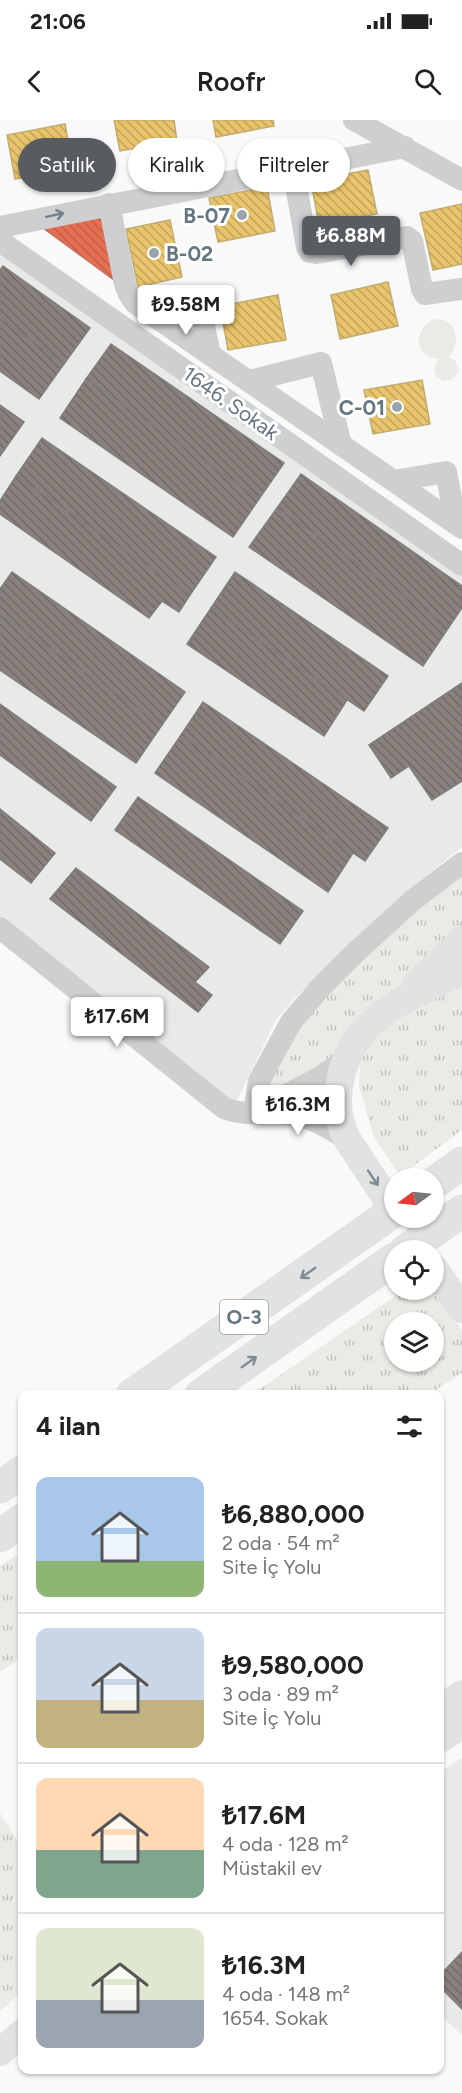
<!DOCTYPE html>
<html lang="tr">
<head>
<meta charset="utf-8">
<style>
	body { margin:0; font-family:Figtree,sans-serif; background:#f2f2f2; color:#222; height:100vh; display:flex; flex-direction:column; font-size:22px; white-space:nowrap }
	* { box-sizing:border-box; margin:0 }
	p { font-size:20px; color:#767676 }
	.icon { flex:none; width:33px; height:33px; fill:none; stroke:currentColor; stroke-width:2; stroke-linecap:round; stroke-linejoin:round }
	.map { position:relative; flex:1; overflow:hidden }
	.drawer { position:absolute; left:18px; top:1270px; width:426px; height:684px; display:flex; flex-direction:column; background:#fff; border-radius:12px; box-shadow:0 2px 4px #0004 }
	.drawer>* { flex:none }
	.guide { position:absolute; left:18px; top:18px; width:426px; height:54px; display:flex; gap:12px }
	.needle { width:39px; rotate:255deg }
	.fabs { position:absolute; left:384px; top:1048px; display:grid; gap:12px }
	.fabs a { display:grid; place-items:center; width:60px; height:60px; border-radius:50%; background:#fff; box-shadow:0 2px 4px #0004; font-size:30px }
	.price { position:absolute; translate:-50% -51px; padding:0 14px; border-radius:6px; background:#fff; color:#222; font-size:20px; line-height:39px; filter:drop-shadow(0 2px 3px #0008) }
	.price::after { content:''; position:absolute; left:50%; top:36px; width:18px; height:14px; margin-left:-9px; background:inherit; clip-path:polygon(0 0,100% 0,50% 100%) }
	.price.active { background:#585c60; color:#fff }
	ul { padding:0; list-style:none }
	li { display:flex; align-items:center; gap:18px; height:150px; padding:0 18px }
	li+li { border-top:2px solid #e0e0e0 }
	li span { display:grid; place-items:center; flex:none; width:168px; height:120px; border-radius:12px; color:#555 }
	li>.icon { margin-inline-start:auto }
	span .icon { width:72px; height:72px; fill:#fffc; stroke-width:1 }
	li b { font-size:26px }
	h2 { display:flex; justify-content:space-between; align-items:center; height:72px; padding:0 18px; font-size:26px }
	.tag { padding:0 21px; border-radius:27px; background:#fff; box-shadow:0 2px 4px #0004; font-size:21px; line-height:54px }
	.tag.active { background:#585c60; color:#fff }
	.status { display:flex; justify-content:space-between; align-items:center; height:42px; padding:0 30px; background:#fff; direction:ltr }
	.status svg { height:16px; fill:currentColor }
	header { display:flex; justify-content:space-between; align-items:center; height:78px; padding:0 18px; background:#fff; font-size:27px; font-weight:600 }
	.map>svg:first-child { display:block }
	.built { fill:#e8e9e9 }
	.grass { fill:url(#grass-tufts); fill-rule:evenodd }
	.park { fill:#e8ebe6 }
	.homes { fill:url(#homes-back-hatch); stroke:#c1ad72; stroke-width:1.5 }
	.shops { fill:url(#shops-back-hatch); stroke:#c07160; stroke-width:1.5 }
	.industry { fill:url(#industry-back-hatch); stroke:#7f7e7e; stroke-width:1.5 }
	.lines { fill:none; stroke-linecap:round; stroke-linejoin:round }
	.minor { stroke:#cecfd0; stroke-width:22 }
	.major { stroke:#e1e2e2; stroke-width:28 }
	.highway { stroke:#e1e2e2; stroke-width:33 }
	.oneway { stroke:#707f8b }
	.oneway2 { stroke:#7e8c96 }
	.poi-dot { fill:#99a4ac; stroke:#fff; stroke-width:2 }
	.labels { text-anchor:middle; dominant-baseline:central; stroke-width:6; stroke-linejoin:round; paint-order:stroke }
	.shield { fill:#fff; stroke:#939fa8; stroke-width:1.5 }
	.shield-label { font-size:20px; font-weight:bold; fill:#657683 }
	.poi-label { font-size:21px; font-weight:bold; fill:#657683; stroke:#fff; text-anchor:end }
	.street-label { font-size:21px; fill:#657683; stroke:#fff }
</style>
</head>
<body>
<div class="status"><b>21:06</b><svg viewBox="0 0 49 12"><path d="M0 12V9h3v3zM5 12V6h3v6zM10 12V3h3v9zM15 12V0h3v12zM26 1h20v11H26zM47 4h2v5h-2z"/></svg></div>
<header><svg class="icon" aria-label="back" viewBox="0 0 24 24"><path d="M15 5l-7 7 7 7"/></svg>Roofr<svg class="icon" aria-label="search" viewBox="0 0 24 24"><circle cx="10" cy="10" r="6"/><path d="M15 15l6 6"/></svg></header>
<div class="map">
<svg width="462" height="1973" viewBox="0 0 462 1973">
	<defs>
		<pattern id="grass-tufts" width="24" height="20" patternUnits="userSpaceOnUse" patternTransform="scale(1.5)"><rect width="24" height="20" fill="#e8ebe6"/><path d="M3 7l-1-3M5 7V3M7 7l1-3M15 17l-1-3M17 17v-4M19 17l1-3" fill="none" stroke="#c0c3c0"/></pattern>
		<pattern id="homes-back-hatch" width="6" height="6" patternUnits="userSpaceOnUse" patternTransform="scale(1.5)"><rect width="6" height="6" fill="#e9c46a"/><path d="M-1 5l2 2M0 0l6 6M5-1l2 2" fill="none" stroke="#c0a45d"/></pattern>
		<pattern id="shops-back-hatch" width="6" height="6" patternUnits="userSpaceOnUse" patternTransform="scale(1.5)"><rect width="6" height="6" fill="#e76f51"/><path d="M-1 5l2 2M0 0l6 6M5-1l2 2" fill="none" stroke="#bf6049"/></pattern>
		<pattern id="industry-back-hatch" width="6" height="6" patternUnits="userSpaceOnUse" patternTransform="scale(1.5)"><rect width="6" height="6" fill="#8a817c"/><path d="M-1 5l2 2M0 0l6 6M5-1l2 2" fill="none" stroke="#6f6a67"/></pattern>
	</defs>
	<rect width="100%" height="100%" fill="#f9f9f9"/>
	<g class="built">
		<path d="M0 121 462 446V727L401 776 292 881 276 900 228 999 0 815Z"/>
		<path d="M462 1638V1915L440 1895V1652Z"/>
	</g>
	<g class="grass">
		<path d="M462 743V820L358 918 254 992 291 902Z"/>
		<path d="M462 860V1010L400 1056 374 1017 359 966 361 930 375 911Z"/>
		<path d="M404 1170H433L462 1210V1253L428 1275H251ZM394 1203H434V1242H394Z"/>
		<path d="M22 1431V1537L0 1552V1446Z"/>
		<path d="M0 1693 22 1728V1872L0 1891Z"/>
	</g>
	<path class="park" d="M435 199C458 199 462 224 448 237L455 240 459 251 451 260 443 261 436 256 434 248 439 239C414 238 412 208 435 199Z"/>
	<g class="homes">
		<path d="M114 0H174L177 21 120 31Z"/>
		<path d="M213 0H273L274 6 216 17Z"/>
		<path d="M65 4 73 48 15 59 7 15Z"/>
		<path d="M368 50 377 94 319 105 311 61Z"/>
		<path d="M267 67 275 111 218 122 209 78Z"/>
		<path d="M462 84V144L433 150 420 93Z"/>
		<path d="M170 100 182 157 138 167 126 109Z"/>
		<path d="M388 162 398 206 340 219 331 175Z"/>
		<path d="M278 175 286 220 228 230 220 186Z"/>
		<path d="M422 260 430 304 373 314 364 270Z"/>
	</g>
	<path class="shops" d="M99 96 102 100 114 160 39 105Z"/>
	<g class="industry">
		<path d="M3 146 90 208 64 244 0 198V150Z"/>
		<path d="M0 198 64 244 39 279 0 251Z"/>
		<path d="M111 224 284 343 259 379 86 259Z"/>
		<path d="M86 259 259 379 233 417 60 298Z"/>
		<path d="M0 285 24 302 0 336Z"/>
		<path d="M42 318 216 437 190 475 16 356Z"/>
		<path d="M301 354 462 466V488L449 507 277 388Z"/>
		<path d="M16 356 190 475 179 492 162 481 149 498 0 394V381Z"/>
		<path d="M277 388 449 507 423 546 249 427Z"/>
		<path d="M12 452 185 572 162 605 0 494V469Z"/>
		<path d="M235 452 388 556 364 591 211 488Z"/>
		<path d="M211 488 347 580 324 616 187 524Z"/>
		<path d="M0 494 162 605 136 643 0 550Z"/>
		<path d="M462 563V661L432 680 409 646 391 658 369 625Z"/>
		<path d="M203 582 388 708 365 741 181 615Z"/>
		<path d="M0 584 116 667 91 701 0 635Z"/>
		<path d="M181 615 353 733 328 772 155 653Z"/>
		<path d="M138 677 303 791 280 824 115 710Z"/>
		<path d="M0 689 55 733 31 763 0 739Z"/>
		<path d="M76 748 209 847 195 862 212 875 198 892 50 779Z"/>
		<path d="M462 1832V1889L440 1867V1855Z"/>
	</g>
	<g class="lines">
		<g class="minor">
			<path d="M354 0 462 60"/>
			<path d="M293 49 307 127 310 132 316 133 407 117 412 121 422 169 425 174 462 169"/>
			<path d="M109 84 125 164 129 174 135 183 462 408"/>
			<path d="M0 107 405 27"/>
			<path d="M0 121 462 445"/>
			<path d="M160 200 201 192 210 234"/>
			<path d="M249 261 321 243 341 325"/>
			<path d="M394 361 446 352 456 404"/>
			<path d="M0 808 224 988C245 997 269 991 291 994 312 997 329 1008 347 1019"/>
			<path d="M256 991 315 960 346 940"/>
			<path d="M254 992 259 961 291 902 321 867 355 833 413 780 462 743"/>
		</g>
		<g class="major">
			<path d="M416 865 462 820"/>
			<path d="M394 1090 347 1019C337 1000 336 977 341 956 357 893 410 877 462 851"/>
			<path d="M434 1148 462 1189"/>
			<path d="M440 1589 462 1574"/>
			<path d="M440 1619 462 1605"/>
			<path d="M0 1932 22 1913"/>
		</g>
		<g class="highway">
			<path d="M434 1063 462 1043"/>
			<path d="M405 1131 462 1091"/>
			<path d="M132 1275 394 1091"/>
			<path d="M201 1275 394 1139"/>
			<path d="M0 1367 22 1352"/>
			<path d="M0 1416 22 1400"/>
		</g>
	</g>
	<defs><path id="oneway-shaft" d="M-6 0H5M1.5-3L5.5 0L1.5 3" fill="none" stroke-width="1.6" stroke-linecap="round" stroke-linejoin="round" transform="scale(1.5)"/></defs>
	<use class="oneway" href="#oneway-shaft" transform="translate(55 95) rotate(-12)"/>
	<g class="oneway2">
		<use href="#oneway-shaft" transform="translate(373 1058) rotate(56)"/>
		<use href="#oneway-shaft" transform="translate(308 1153) rotate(145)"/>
		<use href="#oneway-shaft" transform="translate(249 1242) rotate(-35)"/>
	</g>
	<g class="poi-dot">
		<circle cx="242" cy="95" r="6"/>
		<circle cx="154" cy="133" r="6"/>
		<circle cx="397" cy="287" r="6"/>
	</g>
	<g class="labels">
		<rect class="shield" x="220" y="1180" width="48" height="34" rx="4.5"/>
		<g class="shield-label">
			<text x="244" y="1197">O-3</text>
		</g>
		<g class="poi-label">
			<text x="230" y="95">B-07</text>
			<text x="166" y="133" text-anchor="start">B-02</text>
			<text x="385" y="287">C-01</text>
		</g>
		<g class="street-label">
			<text transform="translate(231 283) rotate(35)">1646. Sokak</text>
		</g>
	</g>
</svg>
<div class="fabs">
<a><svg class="needle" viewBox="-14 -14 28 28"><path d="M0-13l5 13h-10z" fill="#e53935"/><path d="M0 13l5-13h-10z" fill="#767676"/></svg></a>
<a><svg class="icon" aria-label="locate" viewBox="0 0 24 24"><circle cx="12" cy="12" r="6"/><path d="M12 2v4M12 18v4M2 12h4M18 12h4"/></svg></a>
<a><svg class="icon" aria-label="layers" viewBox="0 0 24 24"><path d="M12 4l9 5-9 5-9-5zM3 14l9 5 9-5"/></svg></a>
</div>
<b class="price active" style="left:351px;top:147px">₺6.88M</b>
<b class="price" style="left:186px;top:216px">₺9.58M</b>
<b class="price" style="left:117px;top:928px">₺17.6M</b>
<b class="price" style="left:298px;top:1016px">₺16.3M</b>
<div class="guide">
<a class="tag active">Satılık</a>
<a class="tag">Kiralık</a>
<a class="tag">Filtreler</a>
</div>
<section class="drawer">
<h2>4 ilan<svg class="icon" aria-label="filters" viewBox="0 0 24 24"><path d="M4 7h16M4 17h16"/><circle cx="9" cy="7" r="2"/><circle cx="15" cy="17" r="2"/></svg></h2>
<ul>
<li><span style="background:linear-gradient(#a9c7e8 70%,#8fb573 0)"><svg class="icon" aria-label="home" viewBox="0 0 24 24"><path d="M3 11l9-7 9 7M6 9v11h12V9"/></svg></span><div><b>₺6,880,000</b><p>2 oda · 54 m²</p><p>Site İç Yolu</p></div></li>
<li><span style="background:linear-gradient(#c9d6e8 60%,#c2b280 0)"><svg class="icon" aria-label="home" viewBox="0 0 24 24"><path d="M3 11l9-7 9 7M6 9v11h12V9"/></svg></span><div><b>₺9,580,000</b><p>3 oda · 89 m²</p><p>Site İç Yolu</p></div></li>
<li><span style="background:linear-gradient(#ffd9b3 60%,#7fa58c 0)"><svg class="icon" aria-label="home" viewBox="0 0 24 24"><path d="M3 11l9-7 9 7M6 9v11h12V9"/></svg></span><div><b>₺17.6M</b><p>4 oda · 128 m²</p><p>Müstakil ev</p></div></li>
<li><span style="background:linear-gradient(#dfe7d0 60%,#9aa5b1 0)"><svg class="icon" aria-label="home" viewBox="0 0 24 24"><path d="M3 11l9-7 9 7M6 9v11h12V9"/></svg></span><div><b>₺16.3M</b><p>4 oda · 148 m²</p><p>1654. Sokak</p></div></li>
</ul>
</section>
</div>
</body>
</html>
